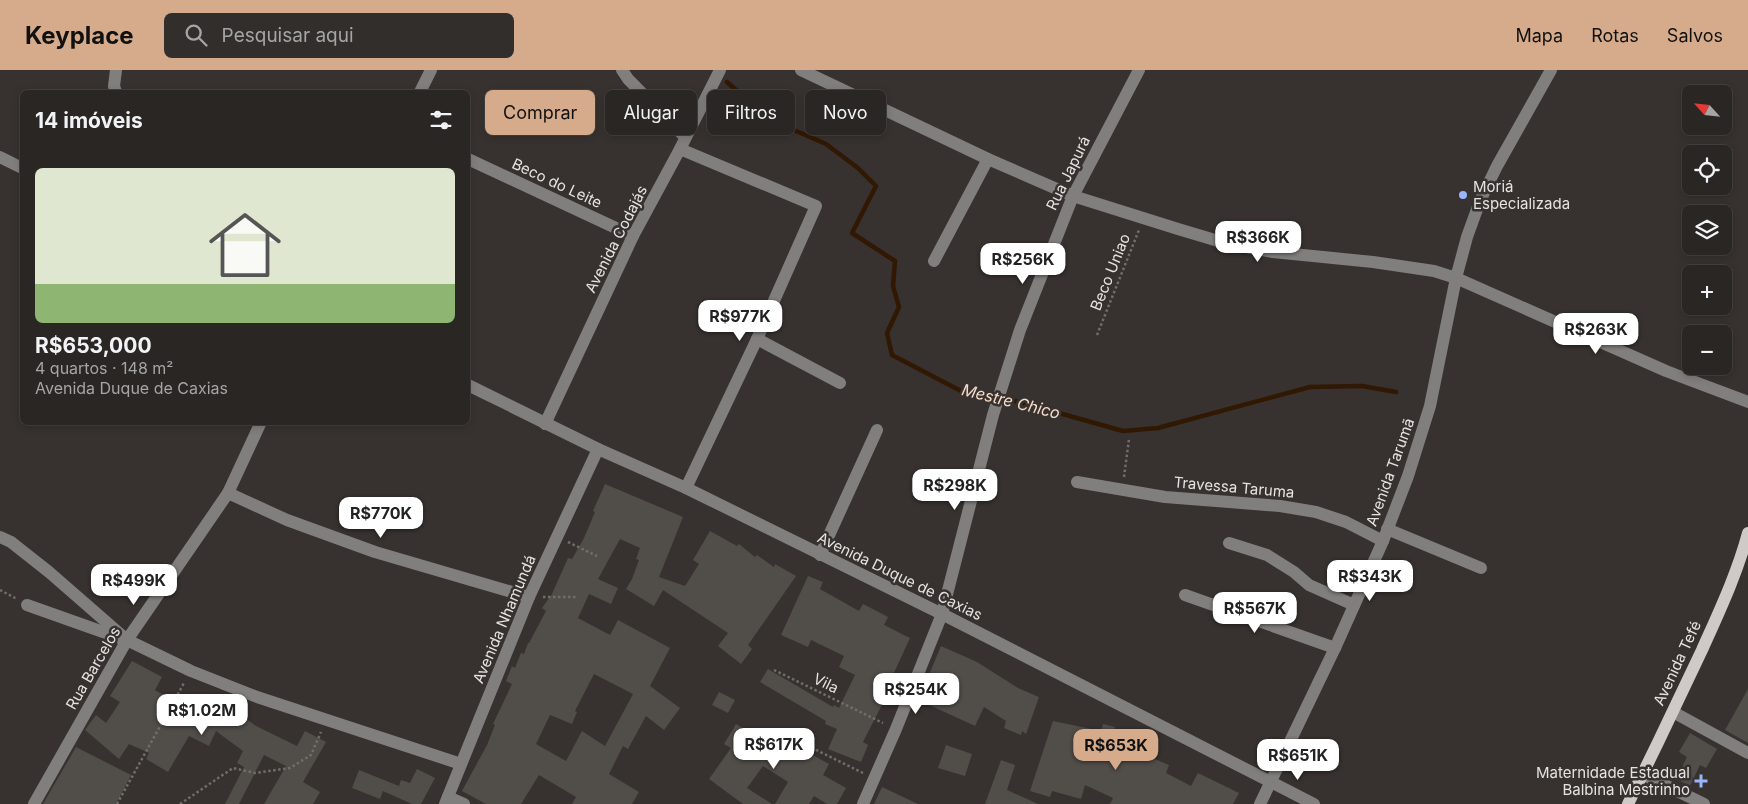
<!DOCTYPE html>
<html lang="pt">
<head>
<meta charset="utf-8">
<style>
	body { margin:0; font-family:Inter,sans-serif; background:#312e2b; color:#f1f3f6; height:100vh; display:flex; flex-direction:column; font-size:19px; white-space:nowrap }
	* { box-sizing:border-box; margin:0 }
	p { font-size:16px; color:#a5a5a6 }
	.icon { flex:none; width:28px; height:28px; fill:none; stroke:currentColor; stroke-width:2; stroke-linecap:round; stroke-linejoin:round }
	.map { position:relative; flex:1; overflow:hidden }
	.panel { position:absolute; left:20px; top:20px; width:450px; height:335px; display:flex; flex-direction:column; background:#292623; border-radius:8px; box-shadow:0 2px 8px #0003,0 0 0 1px #454341 }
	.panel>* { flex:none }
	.guide { position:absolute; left:485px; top:20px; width:475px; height:45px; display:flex; gap:10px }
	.needle { width:32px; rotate:297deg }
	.fabs { position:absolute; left:1682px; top:15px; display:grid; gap:10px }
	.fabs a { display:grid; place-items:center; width:50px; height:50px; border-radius:8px; background:#292623; box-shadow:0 2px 8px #0003,0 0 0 1px #454341; font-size:25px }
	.price { position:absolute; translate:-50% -42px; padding:0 11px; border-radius:10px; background:#fff; color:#222; font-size:16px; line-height:32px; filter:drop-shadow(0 1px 2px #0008) }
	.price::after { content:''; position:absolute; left:50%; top:30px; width:15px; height:11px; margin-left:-8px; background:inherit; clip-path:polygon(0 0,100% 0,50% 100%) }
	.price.active { background:#d6ab8b; color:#111 }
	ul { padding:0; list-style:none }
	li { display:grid; align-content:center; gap:10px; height:265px; padding:0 15px }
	li span { display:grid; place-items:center; height:155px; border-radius:8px; color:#555 }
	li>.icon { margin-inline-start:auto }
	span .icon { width:90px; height:90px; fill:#fffc; stroke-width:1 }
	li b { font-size:21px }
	h2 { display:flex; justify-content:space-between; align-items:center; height:60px; padding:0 15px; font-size:21px }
	.pill { padding:0 18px; border-radius:8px; background:#292623; box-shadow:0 2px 8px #0003,0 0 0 1px #454341; font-size:18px; line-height:45px }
	.pill.active { background:#d6ab8b; color:#111 }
	header { display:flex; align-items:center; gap:30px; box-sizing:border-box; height:70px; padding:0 25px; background:#d6ab8b; color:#111 }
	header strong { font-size:24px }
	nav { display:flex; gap:28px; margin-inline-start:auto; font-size:18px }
	.search { width:350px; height:45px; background:#312e2b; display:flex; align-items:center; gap:12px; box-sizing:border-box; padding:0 18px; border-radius:8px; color:#a5a5a6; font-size:19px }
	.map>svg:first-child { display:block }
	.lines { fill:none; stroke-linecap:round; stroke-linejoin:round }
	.stream { stroke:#311803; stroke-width:4.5 }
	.building { fill:#514d49; fill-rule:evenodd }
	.path { stroke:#716d6a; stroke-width:2.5; stroke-dasharray:2.5 2.5; stroke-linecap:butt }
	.minor { stroke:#817f7d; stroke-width:12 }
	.major { stroke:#cfcac7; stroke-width:12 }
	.poi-dot { fill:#98b5fd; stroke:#37322f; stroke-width:2 }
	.labels { text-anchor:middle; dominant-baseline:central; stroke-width:5; stroke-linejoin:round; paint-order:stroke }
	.street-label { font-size:15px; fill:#e5e2e0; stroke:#37322f }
	.poi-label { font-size:15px; fill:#e5e2e0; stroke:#37322f; text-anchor:start }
	.water-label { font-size:16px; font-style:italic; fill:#f5dbc9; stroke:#37322f }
</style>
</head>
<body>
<header>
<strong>Keyplace</strong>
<div class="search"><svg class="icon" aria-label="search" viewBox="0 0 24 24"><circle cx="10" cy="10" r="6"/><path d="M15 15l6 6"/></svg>Pesquisar aqui</div>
<nav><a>Mapa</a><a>Rotas</a><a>Salvos</a></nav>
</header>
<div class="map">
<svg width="1748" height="734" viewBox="0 0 1748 734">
	<rect width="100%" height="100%" fill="#37322f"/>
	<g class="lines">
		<path class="stream" d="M727 12 755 37 794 60 826 74 858 98 876 116 852 163 895 191 893 216 899 237 887 263 892 285 961 321 1020 332 1123 361 1158 358 1310 317 1362 316 1396 322"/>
	</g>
	<g class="building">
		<path d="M605 414 683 447 659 507 685 516 699 494 693 490 710 461 737 476 739 474 755 487 757 485 774 497 775 494 796 506 748 575 752 579 741 594 718 576 728 563 663 520 654 536 626 519 632 509 639 490 636 489 640 478 620 469 598 509 618 518 611 534 589 524 578 548 610 565 618 550 670 578 650 616 680 638 664 660 646 646 628 679 623 676 609 704 639 722 632 734H572L576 727 539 705 521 734H486L462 721 487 675 495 655 493 654 512 614 506 611 512 596 515 598 521 583 524 584 528 573H529L546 541 542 538 552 524 568 488 572 489 584 468 595 442 593 441ZM594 604 633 624 605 676 582 661 566 691 536 674 550 645 572 654 577 642 575 641Z"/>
		<path d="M808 506 823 512 820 519 859 541 863 534 888 547 884 555 910 568 893 605 900 608 893 623 889 621 863 672 868 675 861 692 828 679 837 659 825 654 826 651 760 612 768 599 833 637 834 635 839 638 855 605 839 597 844 586 811 570 808 577 781 565Z"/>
		<path d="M941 576 977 592 1018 618 1039 627 1026 664 1022 661 1021 665 1004 658 1006 651 984 637 975 656 925 633 935 610 928 607Z"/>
		<path d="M132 591 162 607 155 620 178 634 180 630 205 645 215 625 231 633 229 636 256 656 297 676 305 661 326 672 303 712 320 722 313 734H264L286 696 264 685 239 734H225L244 697 237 693 243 681 216 661 209 676 189 666 168 702 146 689 149 683 129 674 119 689 85 660 96 645 106 653 120 632 110 626Z"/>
		<path d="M1748 619V673L1725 660Z"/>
		<path d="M719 622 735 630 728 643 712 635Z"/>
		<path d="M1053 651 1101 661 1103 654 1115 657 1114 659 1127 663 1122 675 1169 695 1166 703 1191 716 1198 703 1239 723 1233 734H1110L1113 728 1085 715 1081 729 1052 721 1050 727 1030 721Z"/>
		<path d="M736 654 768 673 773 663 829 694 823 705 846 718 837 734H827L814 726 809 734H775L788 712 763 696 747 718 772 734H743L709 709 731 678 724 674Z"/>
		<path d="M1690 663 1717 679 1706 698 1700 695 1690 716 1676 709 1687 687 1679 682Z"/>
		<path d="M946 675 972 684 965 706 938 698Z"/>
		<path d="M76 677 131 705 116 734H43Z"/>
		<path d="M1001 690 1015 695 1007 720 1038 734H985Z"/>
		<path d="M417 699 435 708 421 734H412L383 721 380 729 352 718 359 700 399 716 401 710 410 713Z"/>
		<path d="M882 717 918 734H874Z"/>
	</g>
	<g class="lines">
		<g class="path">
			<path d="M1097 265 1139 160"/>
			<path d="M1124 407 1129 369"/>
			<path d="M568 472 597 486"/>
			<path d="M0 520 17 529"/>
			<path d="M543 527H578"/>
			<path d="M774 600 883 653"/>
			<path d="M798 671 863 703"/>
			<path d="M117 734 184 613"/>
			<path d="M180 734 233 698 255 703 290 698 311 685 321 662"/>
		</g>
		<g class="minor">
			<path d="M622 0 628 9 685 67"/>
			<path d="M801 0 988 89 1073 126 1178 159 1225 173 1273 182 1373 192 1434 201 1456 208 1666 301 1748 332"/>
			<path d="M116 22 114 16 116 0"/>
			<path d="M420 22 431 0"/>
			<path d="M680 79 816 136 757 269 686 418"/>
			<path d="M0 87 22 98"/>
			<path d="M468 89 633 166"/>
			<path d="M934 191 988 89"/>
			<path d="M757 269 840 313"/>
			<path d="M468 315 598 379 686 418 942 544 1314 734"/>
			<path d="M545 354 633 166 680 79 720 0"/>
			<path d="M1077 412 1165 427 1280 436 1316 442 1346 452 1383 471"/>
			<path d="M228 423 287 450 375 482 529 527"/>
			<path d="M1387 459 1481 498"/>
			<path d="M0 467 11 472 49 502 127 570 191 601 257 627 461 694"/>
			<path d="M1229 473 1267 485 1294 502 1309 515 1354 535"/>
			<path d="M820 485 877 360"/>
			<path d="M1185 525 1335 578"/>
			<path d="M27 535 120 568"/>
			<path d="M1673 642 1748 683"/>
			<path d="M1642 704 1704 734"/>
			<path d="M448 727 464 734"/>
			<path d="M34 734 127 570 228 423 261 352"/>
			<path d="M445 734 529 527 598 379"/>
			<path d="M863 734 896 659 942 544 993 345 1020 260 1073 126 1139 0"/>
			<path d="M1260 734 1335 578 1383 471 1408 406 1430 336 1456 208 1467 167 1480 131 1497 96 1551 0"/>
		</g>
		<path class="major" d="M1628 734C1653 683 1678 631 1702 580 1719 542 1737 504 1748 463"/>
	</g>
	<g class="poi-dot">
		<circle cx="1463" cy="125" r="5"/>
		<path d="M1698.5 703.5h5v5h5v5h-5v5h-5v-5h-5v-5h5z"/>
	</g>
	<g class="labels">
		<g class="street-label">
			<text transform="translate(1068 103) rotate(-64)">Rua Japurá</text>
			<text transform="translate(557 113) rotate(25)">Beco do Leite</text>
			<text transform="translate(616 169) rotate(-63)">Avenida Codajás</text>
			<text transform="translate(1110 202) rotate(-68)">Beco Uniao</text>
			<text transform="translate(1390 402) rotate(-70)">Avenida Tarumã</text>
			<text transform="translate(1234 417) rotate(5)">Travessa Taruma</text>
			<text transform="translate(900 506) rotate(26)">Avenida Duque de Caxias</text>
			<text transform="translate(504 549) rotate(-67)">Avenida Nhamundá</text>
			<text transform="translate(1677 593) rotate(-65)">Avenida Tefé</text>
			<text transform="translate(93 598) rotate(-60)">Rua Barcelos</text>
			<text transform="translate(826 613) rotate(26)">Vila</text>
		</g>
		<g class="poi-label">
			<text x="1473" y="116">Moriá<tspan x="1473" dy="17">Especializada</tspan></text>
			<text x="1690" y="702" text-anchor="end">Maternidade Estadual<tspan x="1690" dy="17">Balbina Mestrinho</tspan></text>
		</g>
		<g class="water-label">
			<text transform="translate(1011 331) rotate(14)">Mestre Chico</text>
		</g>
	</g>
</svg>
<div class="fabs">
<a><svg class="needle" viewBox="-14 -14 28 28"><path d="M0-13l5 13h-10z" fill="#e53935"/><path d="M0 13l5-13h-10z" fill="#a5a5a6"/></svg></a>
<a><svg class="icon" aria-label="locate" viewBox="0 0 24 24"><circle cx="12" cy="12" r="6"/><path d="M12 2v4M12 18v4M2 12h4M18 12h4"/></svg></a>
<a><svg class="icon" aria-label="layers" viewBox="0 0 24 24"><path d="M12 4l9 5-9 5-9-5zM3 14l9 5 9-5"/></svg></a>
<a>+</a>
<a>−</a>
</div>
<b class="price" style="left:1258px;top:193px">R$366K</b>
<b class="price" style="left:1023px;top:215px">R$256K</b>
<b class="price" style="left:740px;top:272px">R$977K</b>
<b class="price" style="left:1596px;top:285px">R$263K</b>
<b class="price" style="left:955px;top:441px">R$298K</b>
<b class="price" style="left:381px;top:469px">R$770K</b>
<b class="price" style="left:1370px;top:532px">R$343K</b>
<b class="price" style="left:134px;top:536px">R$499K</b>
<b class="price" style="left:1255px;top:564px">R$567K</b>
<b class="price" style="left:916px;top:645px">R$254K</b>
<b class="price" style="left:202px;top:666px">R$1.02M</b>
<b class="price" style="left:774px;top:700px">R$617K</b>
<b class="price active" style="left:1116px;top:701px">R$653K</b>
<b class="price" style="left:1298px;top:711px">R$651K</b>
<div class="guide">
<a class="pill active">Comprar</a>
<a class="pill">Alugar</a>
<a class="pill">Filtros</a>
<a class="pill">Novo</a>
</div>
<section class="panel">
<h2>14 imóveis<svg class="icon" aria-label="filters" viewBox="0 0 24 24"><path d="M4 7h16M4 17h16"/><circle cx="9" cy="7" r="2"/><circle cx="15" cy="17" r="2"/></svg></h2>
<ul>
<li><span style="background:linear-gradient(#dfe7d0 75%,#8fb573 0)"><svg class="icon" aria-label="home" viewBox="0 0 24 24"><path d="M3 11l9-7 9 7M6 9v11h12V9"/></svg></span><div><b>R$653,000</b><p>4 quartos · 148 m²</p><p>Avenida Duque de Caxias</p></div></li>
</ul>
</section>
</div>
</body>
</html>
